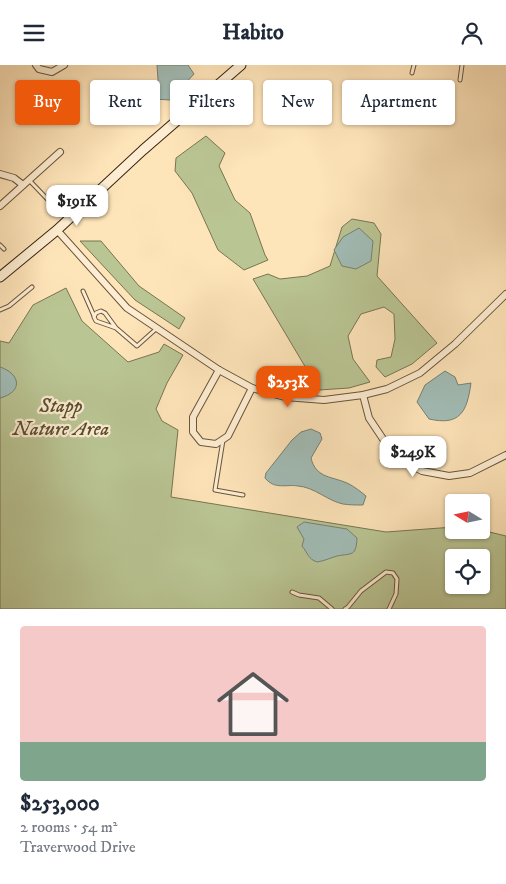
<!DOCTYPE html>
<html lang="en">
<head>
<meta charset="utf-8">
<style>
	body { margin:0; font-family:"IM FELL DW Pica",serif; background:#f2f2f3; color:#1f2937; height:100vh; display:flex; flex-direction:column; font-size:19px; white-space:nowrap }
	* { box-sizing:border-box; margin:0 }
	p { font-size:16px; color:#747a83 }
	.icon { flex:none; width:28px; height:28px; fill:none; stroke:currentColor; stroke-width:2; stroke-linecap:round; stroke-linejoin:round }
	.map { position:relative; height:544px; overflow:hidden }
	.drawer { display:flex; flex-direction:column; background:#fff; flex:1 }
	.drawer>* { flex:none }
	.guide { position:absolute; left:15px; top:15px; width:476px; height:45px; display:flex; gap:10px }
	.needle { width:32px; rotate:280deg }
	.fabs { position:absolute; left:445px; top:429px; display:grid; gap:10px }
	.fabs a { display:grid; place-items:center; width:45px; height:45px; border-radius:5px; background:#fff; box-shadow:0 1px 4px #0004; font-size:25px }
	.price { position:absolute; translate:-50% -42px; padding:0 11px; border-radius:10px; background:#fff; color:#222; font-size:16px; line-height:32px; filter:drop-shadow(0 1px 2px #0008) }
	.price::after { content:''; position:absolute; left:50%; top:30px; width:15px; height:11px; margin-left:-8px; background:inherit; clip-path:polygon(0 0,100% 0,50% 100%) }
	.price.current { background:#ea580c; color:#fff }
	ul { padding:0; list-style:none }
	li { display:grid; align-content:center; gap:10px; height:265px; padding:0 20px }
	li+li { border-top:1px solid #e0e1e3 }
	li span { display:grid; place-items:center; height:155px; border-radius:5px; color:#555 }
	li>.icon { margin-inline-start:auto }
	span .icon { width:90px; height:90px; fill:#fffc; stroke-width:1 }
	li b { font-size:21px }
	.tag { padding:0 18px; border-radius:5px; background:#fff; box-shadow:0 1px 4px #0004; font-size:18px; line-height:45px }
	.tag.current { background:#ea580c; color:#fff }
	header { display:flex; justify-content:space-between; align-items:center; height:65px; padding:0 20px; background:#fff; font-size:22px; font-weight:800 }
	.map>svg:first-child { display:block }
	.green { fill:#bac594; stroke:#787552; fill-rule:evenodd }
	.water { fill:#a2bdb7; stroke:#778074 }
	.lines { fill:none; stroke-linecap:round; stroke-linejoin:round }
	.lane-casing { stroke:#68553a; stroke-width:5 }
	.street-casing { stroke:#68553a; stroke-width:8 }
	.secondary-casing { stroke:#362510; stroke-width:11 }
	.lane { stroke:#feedd2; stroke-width:3 }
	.street { stroke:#feedd2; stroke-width:6 }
	.secondary { stroke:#feedd2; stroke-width:9 }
	.labels { text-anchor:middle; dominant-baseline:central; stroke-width:4.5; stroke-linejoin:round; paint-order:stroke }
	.park-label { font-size:20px; font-style:italic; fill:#574d31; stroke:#feedd2 }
</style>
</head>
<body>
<header><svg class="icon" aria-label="menu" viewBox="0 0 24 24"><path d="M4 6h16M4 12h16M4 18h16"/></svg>Habito<svg class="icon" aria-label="person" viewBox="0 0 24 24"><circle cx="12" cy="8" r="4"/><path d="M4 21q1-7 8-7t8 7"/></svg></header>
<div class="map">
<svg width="506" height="544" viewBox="0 0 506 544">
	<rect width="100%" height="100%" fill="#fee4b9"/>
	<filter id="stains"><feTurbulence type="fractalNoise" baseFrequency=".004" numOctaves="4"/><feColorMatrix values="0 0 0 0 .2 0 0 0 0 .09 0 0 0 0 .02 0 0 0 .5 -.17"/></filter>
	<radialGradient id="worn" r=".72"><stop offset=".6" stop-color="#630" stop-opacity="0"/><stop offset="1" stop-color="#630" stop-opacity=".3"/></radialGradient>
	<g class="green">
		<path d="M206 71 225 88 219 101 235 135 250 148 265 190 268 195 244 205 218 185 192 128 175 106 176 93Z"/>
		<path d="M352 154 374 158 381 169 377 211 437 278 412 299 385 312 376 302 377 295 391 292 395 274 394 249 384 242 361 249 348 271 353 294 370 317 349 323 319 325 253 214 268 209 280 214 307 211 330 201 342 162Z"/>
		<path d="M80 176H101L139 221 185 253 179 264 135 235Z"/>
		<path d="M66 223 82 256 128 297 159 287 164 279 183 290 167 318 156 344 162 356 178 365 171 432 386 467 454 462V465H481L506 471V544H0V276L9 278 33 240ZM454 492H481V520H454Z"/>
	</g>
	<g class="water">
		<path d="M157 0H188L194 9 170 35 155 34 158 15Z"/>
		<path d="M359 163 373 176 371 196 356 204 342 201 334 185 343 172Z"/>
		<path d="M0 302C21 309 23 327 0 333Z"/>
		<path d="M445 306 455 312 458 320 471 318C467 347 460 361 429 354L417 337 425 320Z"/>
		<path d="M311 364 320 368 322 374 311 393C316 414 333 411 349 419 355 422 361 427 366 431L363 440C356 440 349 440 343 439 328 436 314 422 298 421 286 419 275 425 265 413L266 408 292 375 301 367Z"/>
		<path d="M304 457 347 464 357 473C356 492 352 488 337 491 330 493 324 496 317 497 308 494 308 488 302 481L304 474 297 462Z"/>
	</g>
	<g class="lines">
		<g class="lane-casing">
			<g id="lane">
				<path d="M412 8 414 0"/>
				<path d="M460 15 462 0"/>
				<path d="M29 115 52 139"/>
				<path d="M0 180 4 184"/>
				<path d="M83 226 94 251"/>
				<path d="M0 245 9 241 32 222"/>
				<path d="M116 263 96 256 94 252 96 248 101 246 105 248 116 263 137 281 156 264"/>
				<path d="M223 375 215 425 243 430"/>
				<path d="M292 527 299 530 319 533 332 544"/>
				<path d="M345 544 348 542 361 526 386 507 393 508 397 514 396 529 389 544"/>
			</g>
		</g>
		<g class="street-casing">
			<g id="street">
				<path d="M36 0 39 4 52 7 64 0"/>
				<path d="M0 109 14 113 23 120"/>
				<path d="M0 141 60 87"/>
				<path d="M57 165 127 243 219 305 252 323 285 332 324 335 363 330 387 324 420 308 455 279 506 229"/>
				<path d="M219 305 193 352V367L201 377 216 379 228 371 252 323"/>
				<path d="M363 330 369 353 387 380 404 397 422 406 449 411 470 408 506 390"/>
			</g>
		</g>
		<g class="secondary-casing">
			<path id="secondary" d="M0 212 57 165 143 85 241 0"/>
		</g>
		<use href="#lane" class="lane"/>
		<use href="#street" class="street"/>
		<use href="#secondary" class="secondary"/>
	</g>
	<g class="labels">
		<g class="park-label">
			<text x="61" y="341">Stapp<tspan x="61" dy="23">Nature Area</tspan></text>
		</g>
	</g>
	<rect width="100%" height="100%" filter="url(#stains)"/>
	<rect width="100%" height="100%" fill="url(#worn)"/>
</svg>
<div class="fabs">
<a><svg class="needle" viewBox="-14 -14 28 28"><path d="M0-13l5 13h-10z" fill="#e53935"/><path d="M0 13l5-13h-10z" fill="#747a83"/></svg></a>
<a><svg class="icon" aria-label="locate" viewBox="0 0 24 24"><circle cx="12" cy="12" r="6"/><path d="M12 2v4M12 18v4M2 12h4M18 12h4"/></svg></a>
</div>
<b class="price" style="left:77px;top:162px">$191K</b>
<b class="price current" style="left:288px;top:343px">$253K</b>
<b class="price" style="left:413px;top:413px">$249K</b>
<div class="guide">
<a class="tag current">Buy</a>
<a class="tag">Rent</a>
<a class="tag">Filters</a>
<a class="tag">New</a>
<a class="tag">Apartment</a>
</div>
</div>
<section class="drawer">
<ul>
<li><span style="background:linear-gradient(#f6c9c9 75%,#7fa58c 0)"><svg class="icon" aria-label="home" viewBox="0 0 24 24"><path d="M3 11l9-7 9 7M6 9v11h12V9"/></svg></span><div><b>$253,000</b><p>2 rooms · 54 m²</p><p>Traverwood Drive</p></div></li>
</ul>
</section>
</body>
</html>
